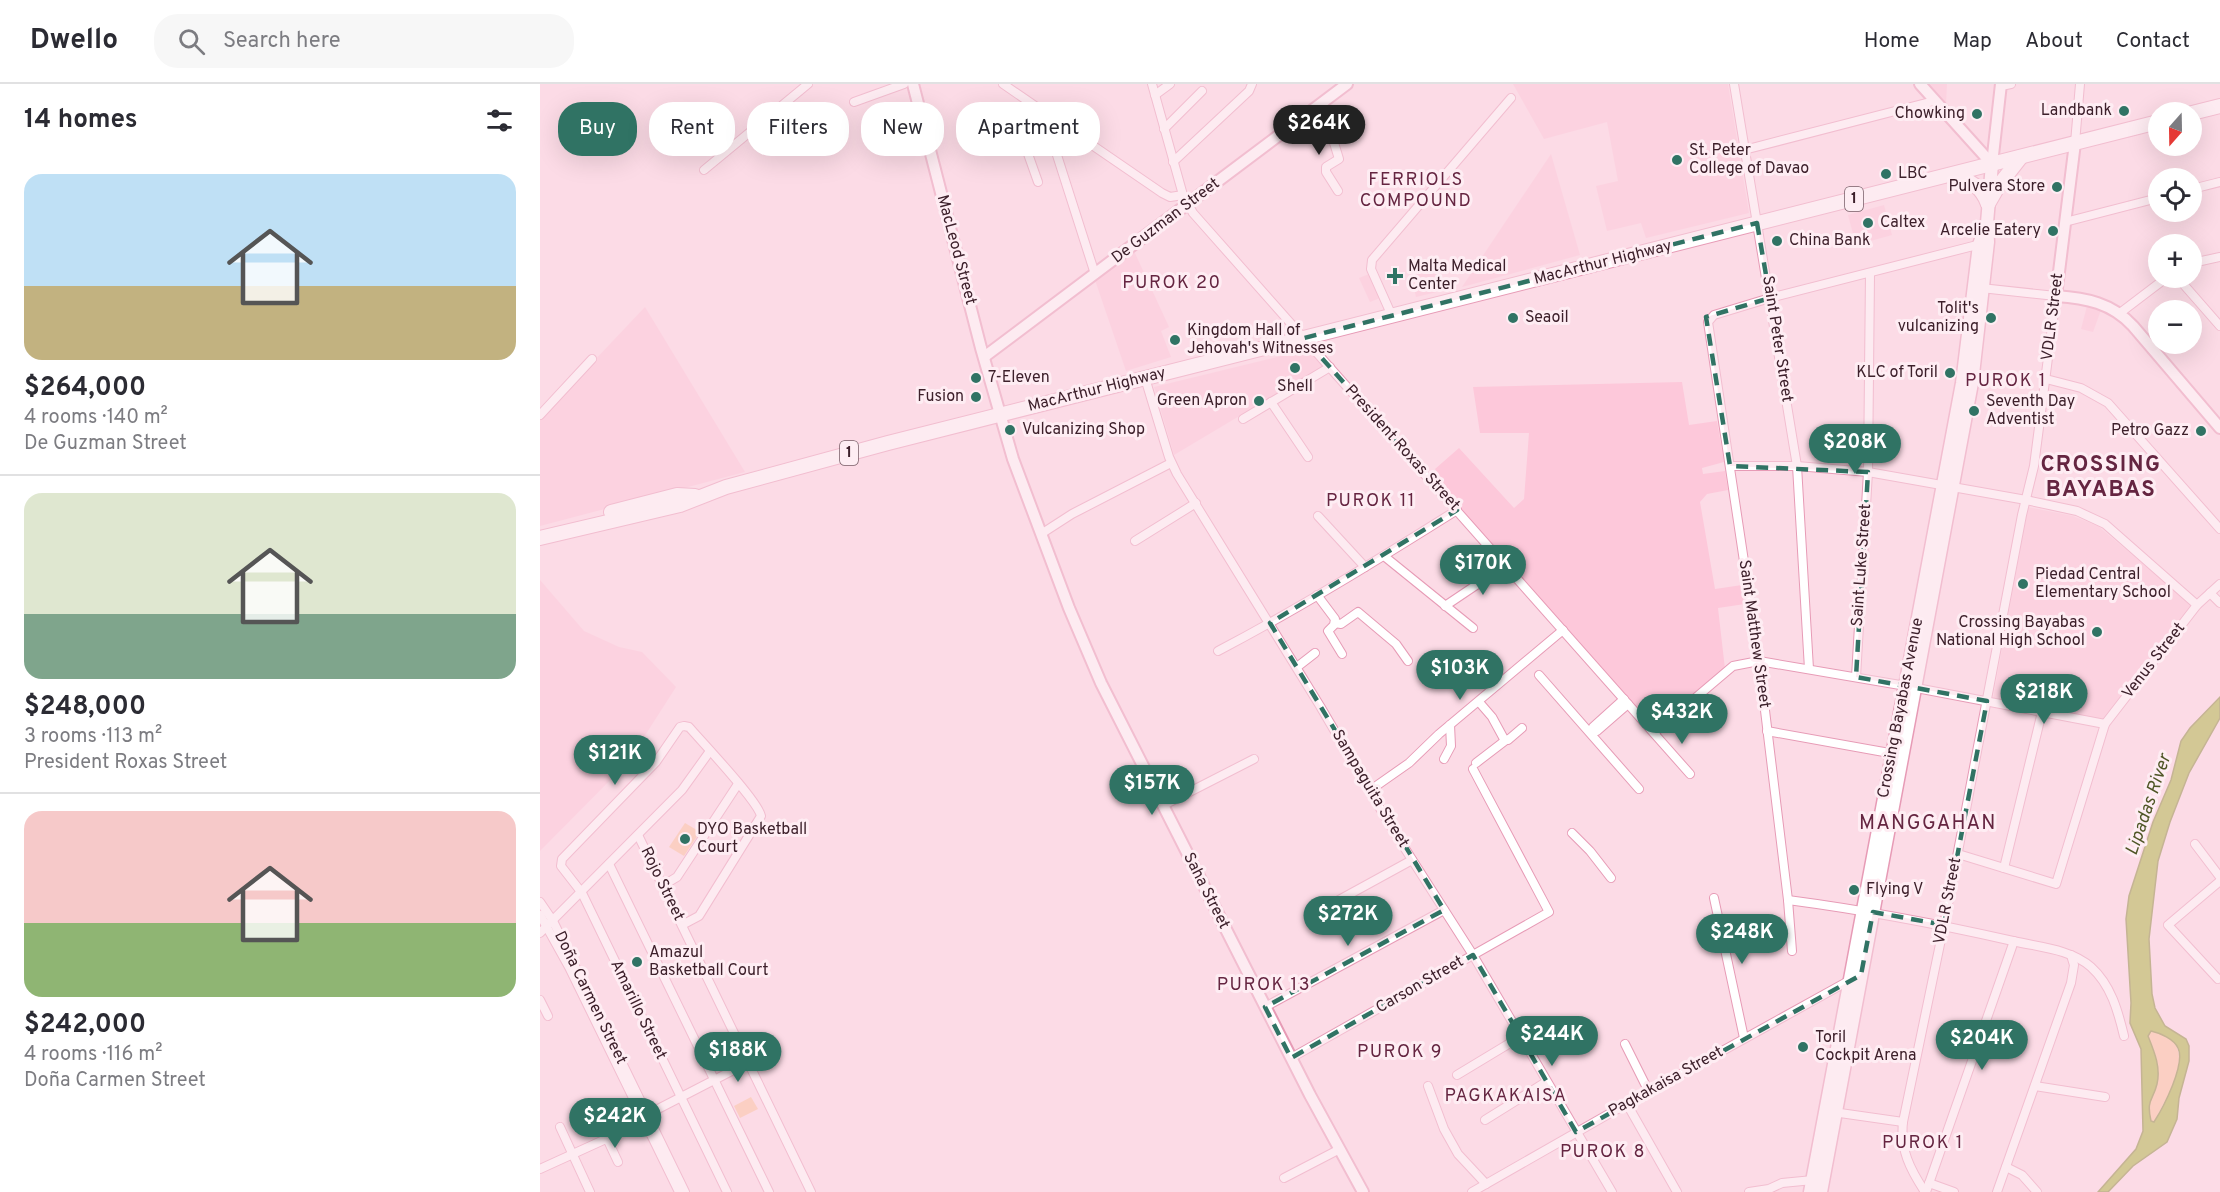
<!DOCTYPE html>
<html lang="en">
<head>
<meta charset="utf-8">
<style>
	body { margin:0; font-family:Overpass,sans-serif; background:#f7f7f7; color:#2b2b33; height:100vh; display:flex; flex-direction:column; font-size:22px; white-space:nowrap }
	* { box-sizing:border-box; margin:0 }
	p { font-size:20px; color:#7c7c81 }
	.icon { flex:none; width:33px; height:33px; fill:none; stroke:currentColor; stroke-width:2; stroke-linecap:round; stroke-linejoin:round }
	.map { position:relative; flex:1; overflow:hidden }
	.drawer { display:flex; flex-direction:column; background:#fff; width:540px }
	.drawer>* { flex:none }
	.banner { position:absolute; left:18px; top:18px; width:570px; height:54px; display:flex; gap:12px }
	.needle { width:39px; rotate:200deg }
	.controls { position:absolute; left:1608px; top:18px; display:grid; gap:12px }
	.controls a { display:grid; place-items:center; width:54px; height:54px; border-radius:50%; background:#fff; box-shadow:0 6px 24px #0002; font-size:30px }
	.price { position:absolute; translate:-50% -51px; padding:0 14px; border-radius:21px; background:#307364; color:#fff; font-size:20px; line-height:39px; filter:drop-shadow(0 2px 3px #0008) }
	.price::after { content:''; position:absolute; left:50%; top:36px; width:18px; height:14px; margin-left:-9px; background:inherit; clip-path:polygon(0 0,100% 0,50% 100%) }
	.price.on { background:#222; color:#fff }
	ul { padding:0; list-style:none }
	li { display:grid; align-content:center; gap:12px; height:318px; padding:0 24px }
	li+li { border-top:2px solid #e1e1e2 }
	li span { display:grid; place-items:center; height:186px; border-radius:18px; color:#555 }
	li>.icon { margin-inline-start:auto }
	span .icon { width:108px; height:108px; fill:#fffc; stroke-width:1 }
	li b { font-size:26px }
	h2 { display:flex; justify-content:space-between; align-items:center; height:72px; padding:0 24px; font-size:26px }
	.tag { padding:0 21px; border-radius:24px; background:#fff; box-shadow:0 6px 24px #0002; font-size:21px; line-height:54px }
	.tag.on { background:#307364; color:#fff }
	header { display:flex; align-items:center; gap:36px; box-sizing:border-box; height:84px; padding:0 30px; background:#fff; border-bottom:2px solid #e1e1e2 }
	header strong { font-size:28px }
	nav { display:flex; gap:33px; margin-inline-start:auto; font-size:21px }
	.search { width:420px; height:54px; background:#f7f7f7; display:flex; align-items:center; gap:15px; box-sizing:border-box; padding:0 21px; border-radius:24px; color:#7c7c81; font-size:22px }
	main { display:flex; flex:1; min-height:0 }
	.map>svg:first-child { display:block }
	.built { fill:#fdc8da }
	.green { fill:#fbc29a }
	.water { fill:#a2b134; stroke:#848631; stroke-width:1.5; fill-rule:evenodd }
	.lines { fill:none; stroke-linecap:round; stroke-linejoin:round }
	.street-casing { stroke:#e79bb6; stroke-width:10 }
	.secondary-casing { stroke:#e79bb6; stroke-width:14 }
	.primary-casing { stroke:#e79bb6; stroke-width:15 }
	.highway-casing { stroke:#e79bb6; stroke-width:16 }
	.street { stroke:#fff; stroke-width:8 }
	.secondary { stroke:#fff; stroke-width:10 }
	.primary { stroke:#fff; stroke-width:12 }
	.highway { stroke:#fff; stroke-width:14 }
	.marked { fill:none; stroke:#307364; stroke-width:4.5; stroke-dasharray:12 8; stroke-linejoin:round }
	.poi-dot { fill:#307364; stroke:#feedf3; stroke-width:2 }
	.labels { text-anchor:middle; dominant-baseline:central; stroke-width:6; stroke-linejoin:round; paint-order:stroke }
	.shield { fill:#feedf3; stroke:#775e67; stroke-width:1.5 }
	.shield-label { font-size:15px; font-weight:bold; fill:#3d202b }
	.poi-label { font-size:16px; fill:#3d202b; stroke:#feedf3; text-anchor:start }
	.street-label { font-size:16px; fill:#3d202b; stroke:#feedf3 }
	.neighbourhood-label { font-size:18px; letter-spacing:1.5px; fill:#652541; stroke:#feedf3 }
	.water-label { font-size:18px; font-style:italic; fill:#4f5626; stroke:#feedf3 }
	.quarter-label { font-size:20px; letter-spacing:1.5px; fill:#652541; stroke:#feedf3 }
	.district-label { font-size:22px; font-weight:bold; letter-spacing:1.5px; fill:#652541; stroke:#feedf3 }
</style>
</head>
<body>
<header>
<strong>Dwello</strong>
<div class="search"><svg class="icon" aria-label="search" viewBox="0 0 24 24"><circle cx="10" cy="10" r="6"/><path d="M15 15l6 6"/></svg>Search here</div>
<nav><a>Home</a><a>Map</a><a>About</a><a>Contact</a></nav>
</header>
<main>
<section class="drawer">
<h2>14 homes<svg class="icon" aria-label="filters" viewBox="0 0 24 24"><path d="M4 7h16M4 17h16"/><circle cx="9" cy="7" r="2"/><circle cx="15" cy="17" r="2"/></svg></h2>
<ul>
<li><span style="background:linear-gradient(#bfe0f5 60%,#c2b280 0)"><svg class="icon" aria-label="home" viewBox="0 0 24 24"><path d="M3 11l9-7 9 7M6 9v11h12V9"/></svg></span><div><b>$264,000</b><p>4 rooms · 140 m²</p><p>De Guzman Street</p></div></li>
<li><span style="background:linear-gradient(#dfe7d0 65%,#7fa58c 0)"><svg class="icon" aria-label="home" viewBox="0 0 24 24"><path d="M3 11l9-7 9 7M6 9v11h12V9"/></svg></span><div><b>$248,000</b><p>3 rooms · 113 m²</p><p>President Roxas Street</p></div></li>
<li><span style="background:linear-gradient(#f6c9c9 60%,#8fb573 0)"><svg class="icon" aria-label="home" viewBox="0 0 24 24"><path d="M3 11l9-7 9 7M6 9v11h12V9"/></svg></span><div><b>$242,000</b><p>4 rooms · 116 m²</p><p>Doña Carmen Street</p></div></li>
</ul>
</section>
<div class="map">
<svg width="1680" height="1108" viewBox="0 0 1680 1108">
	<rect width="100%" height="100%" fill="#fcdbe6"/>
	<g class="built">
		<path d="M973 0H1188L1209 129 1106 154 1101 139 1067 147 1056 102 1078 97 1067 38 1004 55Z"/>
		<path d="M1388 0H1407L1406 20Z"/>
		<path d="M1011 70 1040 171 922 203 966 137Z"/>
		<path d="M1344 121 1352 151 1316 161 1308 131Z"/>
		<path d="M594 167 629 243 621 247 631 273 586 287 555 196Z"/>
		<path d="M895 181 901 207 876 213 870 187Z"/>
		<path d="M829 190 840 214 830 218 819 194Z"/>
		<path d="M1547 222 1561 226 1553 248 1541 245Z"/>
		<path d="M105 223 205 388 0 442V334Z"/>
		<path d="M770 265 785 281 634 371 614 303Z"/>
		<path d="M1142 298 1149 341 1177 337 1184 378 1162 384 1163 390 1185 387 1188 406 1167 410 1160 418 1175 505 1202 501 1205 520 1178 524 1185 585 1115 644 919 423 895 385 919 364 974 424 984 415 989 349H940L933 303Z"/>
		<path d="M1488 423 1533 432 1558 442 1653 522 1570 629 1562 636 1453 614Z"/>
		<path d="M0 496 44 547 79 563 102 568 136 603 88 678 0 767Z"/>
	</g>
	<g class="green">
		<path d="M145 739 160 748 144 772 129 763Z"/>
		<path d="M1611 947C1664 956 1628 1011 1614 1038L1611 1037C1606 1015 1613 1017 1617 1000 1621 983 1615 967 1608 952Z"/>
		<path d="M211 1013 218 1025 200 1034 194 1022Z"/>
	</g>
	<path class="water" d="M1680 613V634L1649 689 1630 738 1618 777 1609 855 1612 910 1615 924 1625 942 1646 955 1649 962V977L1639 1014 1637 1035 1627 1058 1593 1082 1568 1108H1558L1596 1065 1603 1047 1601 965 1590 939 1591 919 1586 835 1589 812 1613 738 1631 696 1641 657 1650 644ZM1611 947C1620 949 1634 955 1638 964 1646 980 1623 1024 1614 1038L1611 1037C1606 1015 1613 1017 1617 1000 1621 983 1614 967 1608 952Z"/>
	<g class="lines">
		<g class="street-casing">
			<g id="street">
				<path d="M463 0 622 109 630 113 643 111"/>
				<path d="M612 0 643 111 653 129 1150 690"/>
				<path d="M1194 0 1257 382 1269 585"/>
				<path d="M1461 2 1471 0"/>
				<path d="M615 11 630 0"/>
				<path d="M314 18 364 0"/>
				<path d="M776 24 791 49 799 75 786 83V88L798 107"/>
				<path d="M624 45 662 7"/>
				<path d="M472 50 505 29"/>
				<path d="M1535 59 1540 0"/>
				<path d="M1204 66 1394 17"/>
				<path d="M516 68 555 190"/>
				<path d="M633 78 709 7 712 0"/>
				<path d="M164 86 268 0"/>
				<path d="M498 98 487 67 532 47"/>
				<path d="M1652 105 1680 98"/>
				<path d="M1525 138 1618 114"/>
				<path d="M1652 179 1680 173"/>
				<path d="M1638 194 1680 242"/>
				<path d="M1580 229 1626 194"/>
				<path d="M852 232 831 185 832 176 971 14"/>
				<path d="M605 294 629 373 637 390 780 622 848 738 933 871 1072 1108"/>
				<path d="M1506 295 1541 304 1568 319 1680 445"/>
				<path d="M731 318 768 373"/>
				<path d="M0 331 52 275"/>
				<path d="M703 335 790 283"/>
				<path d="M1190 382H1257L1328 388 1486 416 1537 427 1565 440 1657 521"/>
				<path d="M778 432 825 483"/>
				<path d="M501 450 532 430 631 379"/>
				<path d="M595 457 656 419"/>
				<path d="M844 472 933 544"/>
				<path d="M1670 509 1680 519"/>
				<path d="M777 511 795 535 794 541 788 547 802 570"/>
				<path d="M905 522 966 481"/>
				<path d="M795 539 801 540 818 528 856 560 868 577"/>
				<path d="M678 567C760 524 839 475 917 426"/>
				<path d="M757 583 775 569"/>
				<path d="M999 591 1099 705"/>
				<path d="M1316 593 1328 388 1330 190"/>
				<path d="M1084 615 1053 643 1051 649 1057 647 1088 620"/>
				<path d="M939 618 952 633 964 655 968 656 982 644"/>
				<path d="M1227 647 1355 670"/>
				<path d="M1114 649 1193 582 1219 577 1366 602 1565 640"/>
				<path d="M904 675 911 662 910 641"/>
				<path d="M936 679 966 656"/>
				<path d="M829 707 869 679 899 650 1023 546"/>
				<path d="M624 721 714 675"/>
				<path d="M1032 749 1050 767 1071 794"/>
				<path d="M98 751 271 1108"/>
				<path d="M1655 760 1680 793"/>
				<path d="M1418 770 1516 800 1565 640 1657 521 1680 500"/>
				<path d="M69 780 229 1108"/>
				<path d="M1464 784 1502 628"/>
				<path d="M122 802 137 793 198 700"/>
				<path d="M1174 814 1204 954"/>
				<path d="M799 816 872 776"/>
				<path d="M1248 816C1324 826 1398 840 1473 857 1498 863 1531 865 1551 883 1571 901 1578 927 1584 952"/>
				<path d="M0 818 13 837 145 1108"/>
				<path d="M0 831 29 883 139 1108"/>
				<path d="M142 841 159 832 221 732C218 717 162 658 149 643L144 642 140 643 116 678 22 775 21 782 42 809 187 1108"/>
				<path d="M0 849 142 706 170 667"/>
				<path d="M1252 867 1248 816 1219 577 1168 238 1174 231 1230 214 1441 160"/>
				<path d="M1678 895 1628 841 1680 797"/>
				<path d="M0 916 8 932"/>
				<path d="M725 923 904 826"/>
				<path d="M1085 960 1109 1008"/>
				<path d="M751 974 1009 828 933 685"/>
				<path d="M917 991 980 953"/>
				<path d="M888 1002 904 1045 918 1070 946 1100"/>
				<path d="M1495 1002 1565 1013"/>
				<path d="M1087 1020 1137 1108"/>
				<path d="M1293 1028 1363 1038"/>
				<path d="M55 1029 78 1078"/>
				<path d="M945 1036 1006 998"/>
				<path d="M20 1043 50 1108"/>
				<path d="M1466 1083 1482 1091 1497 1108"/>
				<path d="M0 1085 68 1054 98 1038 116 1026 209 978"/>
				<path d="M744 1094 798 1066"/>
				<path d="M1389 1099 1414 1108"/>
				<path d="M932 1108 1074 1027 1312 895"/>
				<path d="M1209 1108 1229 1105 1242 1099 1273 1096"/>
				<path d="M1385 1108C1370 1085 1360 1066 1363 1038L1404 841 1482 431 1494 382 1516 212 1441 204"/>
				<path d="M1386 1108 1474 857"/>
				<path d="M1457 1108 1531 899 1534 881 1531 871"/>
			</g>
		</g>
		<g class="secondary-casing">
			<g id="secondary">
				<path d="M373 0 441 264 473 375 529 524 561 599 770 1011 823 1108"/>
				<path d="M1380 0 1452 80"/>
				<path d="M1535 59 1516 212C1546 214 1572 219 1593 242L1680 344"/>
				<path d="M1452 80 1461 0"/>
				<path d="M444 273 807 0"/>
			</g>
		</g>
		<g class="primary-casing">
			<g id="primary">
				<path d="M1270 1108 1422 299 1439 161 1444 146"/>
				<path d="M1281 1108 1432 299 1448 158 1447 139 1452 80"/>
			</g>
		</g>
		<g class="highway-casing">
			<g id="highway">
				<path d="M1652 29 1680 22"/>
				<path d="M1412 91C1430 96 1442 103 1448 120"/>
				<path d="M1448 120 1459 101 1481 73"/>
				<path d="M71 428 137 411 155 412"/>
				<path d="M0 454 140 421 186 403 348 359 1618 38"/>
			</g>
		</g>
		<use href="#street" class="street"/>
		<use href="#secondary" class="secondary"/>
		<use href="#primary" class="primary"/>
		<use href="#highway" class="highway"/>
	</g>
	<path d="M0 0H1680V1108H0ZM1217 139 1230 214 1166 233 1190 382 1328 388 1316 593 1447 617 1404 841 1333 828 1321 891 1036 1048 933 871 751 974 725 923 904 826 730 539 917 426 764 254Z" fill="#fcdbe6" fill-opacity=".55" fill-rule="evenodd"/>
	<path class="marked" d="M1217 139 1230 214 1166 233 1190 382 1328 388 1316 593 1447 617 1404 841 1333 828 1321 891 1036 1048 933 871 751 974 725 923 904 826 730 539 917 426 764 254Z"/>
	<g class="poi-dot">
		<circle cx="1584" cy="27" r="6"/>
		<circle cx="1437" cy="30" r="6"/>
		<circle cx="1137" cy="76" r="6"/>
		<circle cx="1346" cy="90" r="6"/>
		<circle cx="1517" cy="103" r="6"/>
		<circle cx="1328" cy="139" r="6"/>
		<circle cx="1513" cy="147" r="6"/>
		<circle cx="1237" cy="157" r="6"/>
		<path d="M852 183h6v6h6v6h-6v6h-6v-6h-6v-6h6z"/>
		<circle cx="973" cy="234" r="6"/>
		<circle cx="1451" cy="234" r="6"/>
		<circle cx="635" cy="256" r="6"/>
		<circle cx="755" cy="284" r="6"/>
		<circle cx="1410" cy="289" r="6"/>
		<circle cx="436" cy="294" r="6"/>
		<circle cx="436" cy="313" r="6"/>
		<circle cx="719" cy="317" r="6"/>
		<circle cx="1434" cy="327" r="6"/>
		<circle cx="470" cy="346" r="6"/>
		<circle cx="1661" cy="347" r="6"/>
		<circle cx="1483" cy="500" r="6"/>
		<circle cx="1557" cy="548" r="6"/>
		<circle cx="145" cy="755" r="6"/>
		<circle cx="1314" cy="806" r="6"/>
		<circle cx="97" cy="878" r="6"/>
		<circle cx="1263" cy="963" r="6"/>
	</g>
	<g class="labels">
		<g class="shield">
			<rect x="1305" y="103" width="18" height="24" rx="4.5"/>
			<rect x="300" y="357" width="18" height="24" rx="4.5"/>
		</g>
		<g class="shield-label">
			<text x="1314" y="115">1</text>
			<text x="309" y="369">1</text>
		</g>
		<g class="poi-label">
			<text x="1572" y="27" text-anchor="end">Landbank</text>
			<text x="1425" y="30" text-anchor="end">Chowking</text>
			<text x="1149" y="67">St. Peter<tspan x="1149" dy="18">College of Davao</tspan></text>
			<text x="1358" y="90">LBC</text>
			<text x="1505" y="103" text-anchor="end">Pulvera Store</text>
			<text x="1340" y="139">Caltex</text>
			<text x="1501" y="147" text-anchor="end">Arcelie Eatery</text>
			<text x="1249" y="157">China Bank</text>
			<text x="868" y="183">Malta Medical<tspan x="868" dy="18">Center</tspan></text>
			<text x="1439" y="225" text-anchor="end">Tolit's<tspan x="1439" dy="18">vulcanizing</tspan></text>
			<text x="985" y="234">Seaoil</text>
			<text x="647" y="247">Kingdom Hall of<tspan x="647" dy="18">Jehovah's Witnesses</tspan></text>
			<text x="1398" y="289" text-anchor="end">KLC of Toril</text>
			<text x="448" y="294">7-Eleven</text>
			<text x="755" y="303" text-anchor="middle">Shell</text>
			<text x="424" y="313" text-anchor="end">Fusion</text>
			<text x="707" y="317" text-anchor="end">Green Apron</text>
			<text x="1446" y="318">Seventh Day<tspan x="1446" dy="18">Adventist</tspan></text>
			<text x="482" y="346">Vulcanizing Shop</text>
			<text x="1649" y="347" text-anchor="end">Petro Gazz</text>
			<text x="1495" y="491">Piedad Central<tspan x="1495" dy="18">Elementary School</tspan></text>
			<text x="1545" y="539" text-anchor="end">Crossing Bayabas<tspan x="1545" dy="18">National High School</tspan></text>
			<text x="157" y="746">DYO Basketball<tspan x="157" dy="18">Court</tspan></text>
			<text x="1326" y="806">Flying V</text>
			<text x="109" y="869">Amazul<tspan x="109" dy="18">Basketball Court</tspan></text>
			<text x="1275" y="954">Toril<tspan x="1275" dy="18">Cockpit Arena</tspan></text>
		</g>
		<g class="street-label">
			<text transform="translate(626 137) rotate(-37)">De Guzman Street</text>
			<text transform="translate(416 166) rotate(75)">MacLeod Street</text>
			<text transform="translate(1063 179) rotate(-14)">MacArthur Highway</text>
			<text transform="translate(1513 233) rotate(-83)">VDLR Street</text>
			<text transform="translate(1237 255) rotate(81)">Saint Peter Street</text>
			<text transform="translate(557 306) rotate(-14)">MacArthur Highway</text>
			<text transform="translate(862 364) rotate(48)">President Roxas Street</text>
			<text transform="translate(1322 481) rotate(-86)">Saint Luke Street</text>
			<text transform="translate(1214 550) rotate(82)">Saint Matthew Street</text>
			<text transform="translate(1614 577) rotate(-52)">Venus Street</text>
			<text transform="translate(1361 624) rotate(-79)">Crossing Bayabas Avenue</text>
			<text transform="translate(830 705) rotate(59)">Sampaguita Street</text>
			<text transform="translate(122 800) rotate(64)">Rojo Street</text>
			<text transform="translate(666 807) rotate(63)">Saha Street</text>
			<text transform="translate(1408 817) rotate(-79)">VDLR Street</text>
			<text transform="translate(880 901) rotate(-30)">Carson Street</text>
			<text transform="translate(50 914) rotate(64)">Doña Carmen Street</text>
			<text transform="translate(98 926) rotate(64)">Amarillo Street</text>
			<text transform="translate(1126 998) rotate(-29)">Pagkakaisa Street</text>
		</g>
		<g class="neighbourhood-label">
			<text x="876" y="96">FERRIOLS<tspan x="876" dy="21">COMPOUND</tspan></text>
			<text x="632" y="199">PUROK 20</text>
			<text x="1466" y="297">PUROK 1</text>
			<text x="831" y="417">PUROK 11</text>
			<text x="724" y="901">PUROK 13</text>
			<text x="860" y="968">PUROK 9</text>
			<text x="966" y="1012">PAGKAKAISA</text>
			<text x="1383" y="1059">PUROK 1</text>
			<text x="1063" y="1068">PUROK 8</text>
		</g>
		<g class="water-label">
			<text transform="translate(1609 721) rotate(-71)">Lipadas River</text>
		</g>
		<g class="quarter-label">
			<text x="1388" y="740">MANGGAHAN</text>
		</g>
		<g class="district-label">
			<text x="1561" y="381">CROSSING<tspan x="1561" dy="25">BAYABAS</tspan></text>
		</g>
	</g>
</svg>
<div class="controls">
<a><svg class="needle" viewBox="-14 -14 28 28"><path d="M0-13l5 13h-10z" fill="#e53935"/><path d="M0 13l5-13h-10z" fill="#7c7c81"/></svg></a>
<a><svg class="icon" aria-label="locate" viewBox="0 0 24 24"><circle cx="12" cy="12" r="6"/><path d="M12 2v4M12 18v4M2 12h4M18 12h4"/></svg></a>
<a>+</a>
<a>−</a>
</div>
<b class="price on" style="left:779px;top:72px">$264K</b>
<b class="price" style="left:1315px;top:391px">$208K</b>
<b class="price" style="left:943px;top:512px">$170K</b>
<b class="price" style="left:920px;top:617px">$103K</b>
<b class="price" style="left:1504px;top:641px">$218K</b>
<b class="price" style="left:1142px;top:661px">$432K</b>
<b class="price" style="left:75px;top:702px">$121K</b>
<b class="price" style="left:612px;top:732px">$157K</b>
<b class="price" style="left:808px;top:863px">$272K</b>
<b class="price" style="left:1202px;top:881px">$248K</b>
<b class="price" style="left:1012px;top:983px">$244K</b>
<b class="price" style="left:1442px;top:987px">$204K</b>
<b class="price" style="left:198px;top:999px">$188K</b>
<b class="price" style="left:75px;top:1065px">$242K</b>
<div class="banner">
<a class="tag on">Buy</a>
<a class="tag">Rent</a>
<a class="tag">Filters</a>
<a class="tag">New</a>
<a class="tag">Apartment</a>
</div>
</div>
</main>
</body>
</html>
